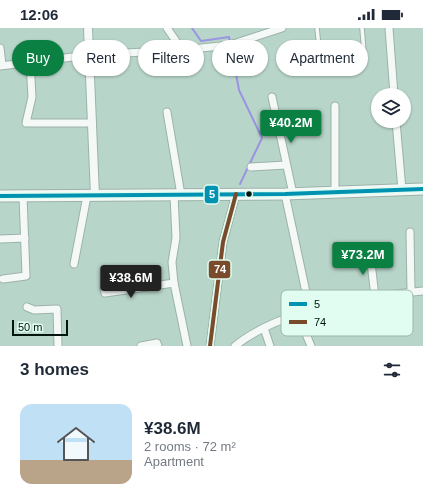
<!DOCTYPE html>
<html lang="en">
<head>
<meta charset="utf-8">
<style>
	body { margin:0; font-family:Helvetica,sans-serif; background:#f6f6f7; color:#1f2937; height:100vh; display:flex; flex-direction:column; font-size:15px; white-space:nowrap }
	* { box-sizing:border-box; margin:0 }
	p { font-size:13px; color:#747a83 }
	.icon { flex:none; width:22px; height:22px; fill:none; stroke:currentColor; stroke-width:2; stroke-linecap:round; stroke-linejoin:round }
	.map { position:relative; height:318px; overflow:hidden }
	.side { display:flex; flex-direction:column; background:#fff; flex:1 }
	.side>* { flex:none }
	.top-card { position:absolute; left:12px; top:12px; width:399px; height:36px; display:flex; gap:8px }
	.controls { position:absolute; left:371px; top:60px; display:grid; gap:8px }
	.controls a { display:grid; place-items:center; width:40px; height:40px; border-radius:50%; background:#fff; box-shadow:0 1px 3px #0004; font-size:20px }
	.scale { position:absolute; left:12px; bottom:10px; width:56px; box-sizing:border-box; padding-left:4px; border:2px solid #02150e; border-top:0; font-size:11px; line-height:14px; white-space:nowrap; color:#02150e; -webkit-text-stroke:3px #e1fcf1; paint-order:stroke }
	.price { position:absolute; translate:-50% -34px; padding:0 9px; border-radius:4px; background:#0b8043; color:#fff; font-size:13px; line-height:26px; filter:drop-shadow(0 1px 2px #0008) }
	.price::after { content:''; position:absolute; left:50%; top:24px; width:12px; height:9px; margin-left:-6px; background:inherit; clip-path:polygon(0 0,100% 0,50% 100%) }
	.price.on { background:#222; color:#fff }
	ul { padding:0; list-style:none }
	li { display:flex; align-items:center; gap:12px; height:100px; padding:0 20px }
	li span { display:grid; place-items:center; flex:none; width:112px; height:80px; border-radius:12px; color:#555 }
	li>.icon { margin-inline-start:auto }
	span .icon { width:48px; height:48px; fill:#fffc; stroke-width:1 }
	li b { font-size:17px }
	h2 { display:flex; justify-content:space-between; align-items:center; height:48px; padding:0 20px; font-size:17px }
	.chip { padding:0 14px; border-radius:18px; background:#fff; box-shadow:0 1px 3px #0004; font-size:14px; line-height:36px }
	.chip.on { background:#0b8043; color:#fff }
	.status { display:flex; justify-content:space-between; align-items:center; height:28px; padding:0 20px; background:#fff; direction:ltr }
	.status svg { height:11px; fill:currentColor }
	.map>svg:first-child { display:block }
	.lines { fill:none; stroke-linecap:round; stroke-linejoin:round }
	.stream { stroke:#9a94e2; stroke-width:2 }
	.service-casing { stroke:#9cb2aa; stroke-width:5.5 }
	.minor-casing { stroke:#9cb2aa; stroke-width:9 }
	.tertiary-casing { stroke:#9cb2aa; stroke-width:10 }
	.trunk-casing { stroke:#9cb2aa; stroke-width:13 }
	.service { stroke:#f4f9f7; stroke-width:3.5 }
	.minor { stroke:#f4f9f7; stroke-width:7 }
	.tertiary { stroke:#f4f9f7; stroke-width:8 }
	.trunk { stroke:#f4f9f7; stroke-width:11 }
	.bus-1-casing { stroke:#e1fcf1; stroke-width:7 }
	.bus-2-casing { stroke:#e1fcf1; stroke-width:7 }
	.bus-1 { stroke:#0093b1; stroke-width:4 }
	.bus-2 { stroke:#7a4b2a; stroke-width:4 }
	.bus-dot { fill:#02150e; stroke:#e1fcf1; stroke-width:1.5 }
	.key { fill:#e1fcf1; stroke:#9eb7ad; stroke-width:1 }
	.key-label { font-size:11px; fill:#02150e }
	.line-badge { stroke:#e1fcf1; stroke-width:1.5 }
	.badge-label { font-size:11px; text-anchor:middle; font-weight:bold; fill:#fff }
</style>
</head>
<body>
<div class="status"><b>12:06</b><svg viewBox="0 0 49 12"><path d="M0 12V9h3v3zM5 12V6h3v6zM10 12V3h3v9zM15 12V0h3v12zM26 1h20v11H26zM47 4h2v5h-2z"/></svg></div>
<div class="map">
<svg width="423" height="318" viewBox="0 0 423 318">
	<rect width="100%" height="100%" fill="#b8d5c9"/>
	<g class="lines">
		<g class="stream">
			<path d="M192 0 201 13 229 9 230 15"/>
			<path d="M231 19 239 62 262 110 240 156"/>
		</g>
		<g class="service-casing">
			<path id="service" d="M317 0 320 29 364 24 362 0"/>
		</g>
		<g class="minor-casing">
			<g id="minor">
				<path d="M167 0 182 22"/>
				<path d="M389 0 394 67"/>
				<path d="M0 20 2 37"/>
				<path d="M30 34 32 69 26 95H92"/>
				<path d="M0 38 89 27 182 22 230 17 282 0"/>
				<path d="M272 69 293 166"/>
				<path d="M335 78V164"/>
				<path d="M167 84 181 167"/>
				<path d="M396 93 402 162"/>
				<path d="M251 139 286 137"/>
				<path d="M285 166 310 283"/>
				<path d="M174 167 176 210 172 234 174 255 187 318"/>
				<path d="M410 204 411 264"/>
				<path d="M0 211 25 210"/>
				<path d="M370 226 375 269"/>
				<path d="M74 236 87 168"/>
				<path d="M3 251 26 248 23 168"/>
				<path d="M104 260 105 265 174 255"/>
				<path d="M27 279 34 282 57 281 58 318"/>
				<path d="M298 287 311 318"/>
				<path d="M264 300 270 318"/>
				<path d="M141 318 157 315 158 318"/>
				<path d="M210 318 223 214 236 166"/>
				<path d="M235 318C282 280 364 269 423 263"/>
			</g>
		</g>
		<g class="tertiary-casing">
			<path id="tertiary" d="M88 0 95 168"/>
		</g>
		<g class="trunk-casing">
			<path id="trunk" d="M0 168 285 166 423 161"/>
		</g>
		<use href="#service" class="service"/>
		<use href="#minor" class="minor"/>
		<use href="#tertiary" class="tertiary"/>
		<use href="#trunk" class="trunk"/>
		<g class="bus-1-casing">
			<path id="bus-1" d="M0 168 285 166 423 161"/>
		</g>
		<g class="bus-2-casing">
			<path id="bus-2" d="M210 318 223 214 236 166"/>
		</g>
		<use href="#bus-1" class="bus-1"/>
		<use href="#bus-2" class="bus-2"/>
	</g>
	<circle class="bus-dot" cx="249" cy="166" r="3.5"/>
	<rect x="281" y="262" width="132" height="46" rx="6" class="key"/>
	<rect x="289" y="274" width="18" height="4" fill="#0093b1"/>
	<rect x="289" y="292" width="18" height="4" fill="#7a4b2a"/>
	<g class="key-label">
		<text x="314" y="280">5</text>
		<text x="314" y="298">74</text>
	</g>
	<g class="line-badge">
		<rect x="204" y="157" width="15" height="19" rx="4" fill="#0093b1"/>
		<rect x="208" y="232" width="23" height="19" rx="4" fill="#7a4b2a"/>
	</g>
	<g class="badge-label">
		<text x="212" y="170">5</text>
		<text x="220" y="245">74</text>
	</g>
</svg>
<div class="controls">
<a><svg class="icon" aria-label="layers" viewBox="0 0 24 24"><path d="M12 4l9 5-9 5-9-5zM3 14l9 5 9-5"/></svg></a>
</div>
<div class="scale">50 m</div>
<b class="price" style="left:291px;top:116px">¥40.2M</b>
<b class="price" style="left:363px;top:248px">¥73.2M</b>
<b class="price on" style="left:131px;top:271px">¥38.6M</b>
<div class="top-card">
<a class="chip on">Buy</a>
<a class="chip">Rent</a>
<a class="chip">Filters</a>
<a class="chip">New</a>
<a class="chip">Apartment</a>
</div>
</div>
<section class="side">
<h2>3 homes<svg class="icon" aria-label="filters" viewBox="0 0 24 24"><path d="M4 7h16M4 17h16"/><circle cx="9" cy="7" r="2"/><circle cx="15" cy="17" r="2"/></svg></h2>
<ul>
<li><span style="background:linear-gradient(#bfe0f5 70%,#b9a48a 0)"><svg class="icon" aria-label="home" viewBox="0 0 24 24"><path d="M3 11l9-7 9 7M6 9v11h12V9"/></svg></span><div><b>¥38.6M</b><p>2 rooms · 72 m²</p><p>Apartment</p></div></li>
</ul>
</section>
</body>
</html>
